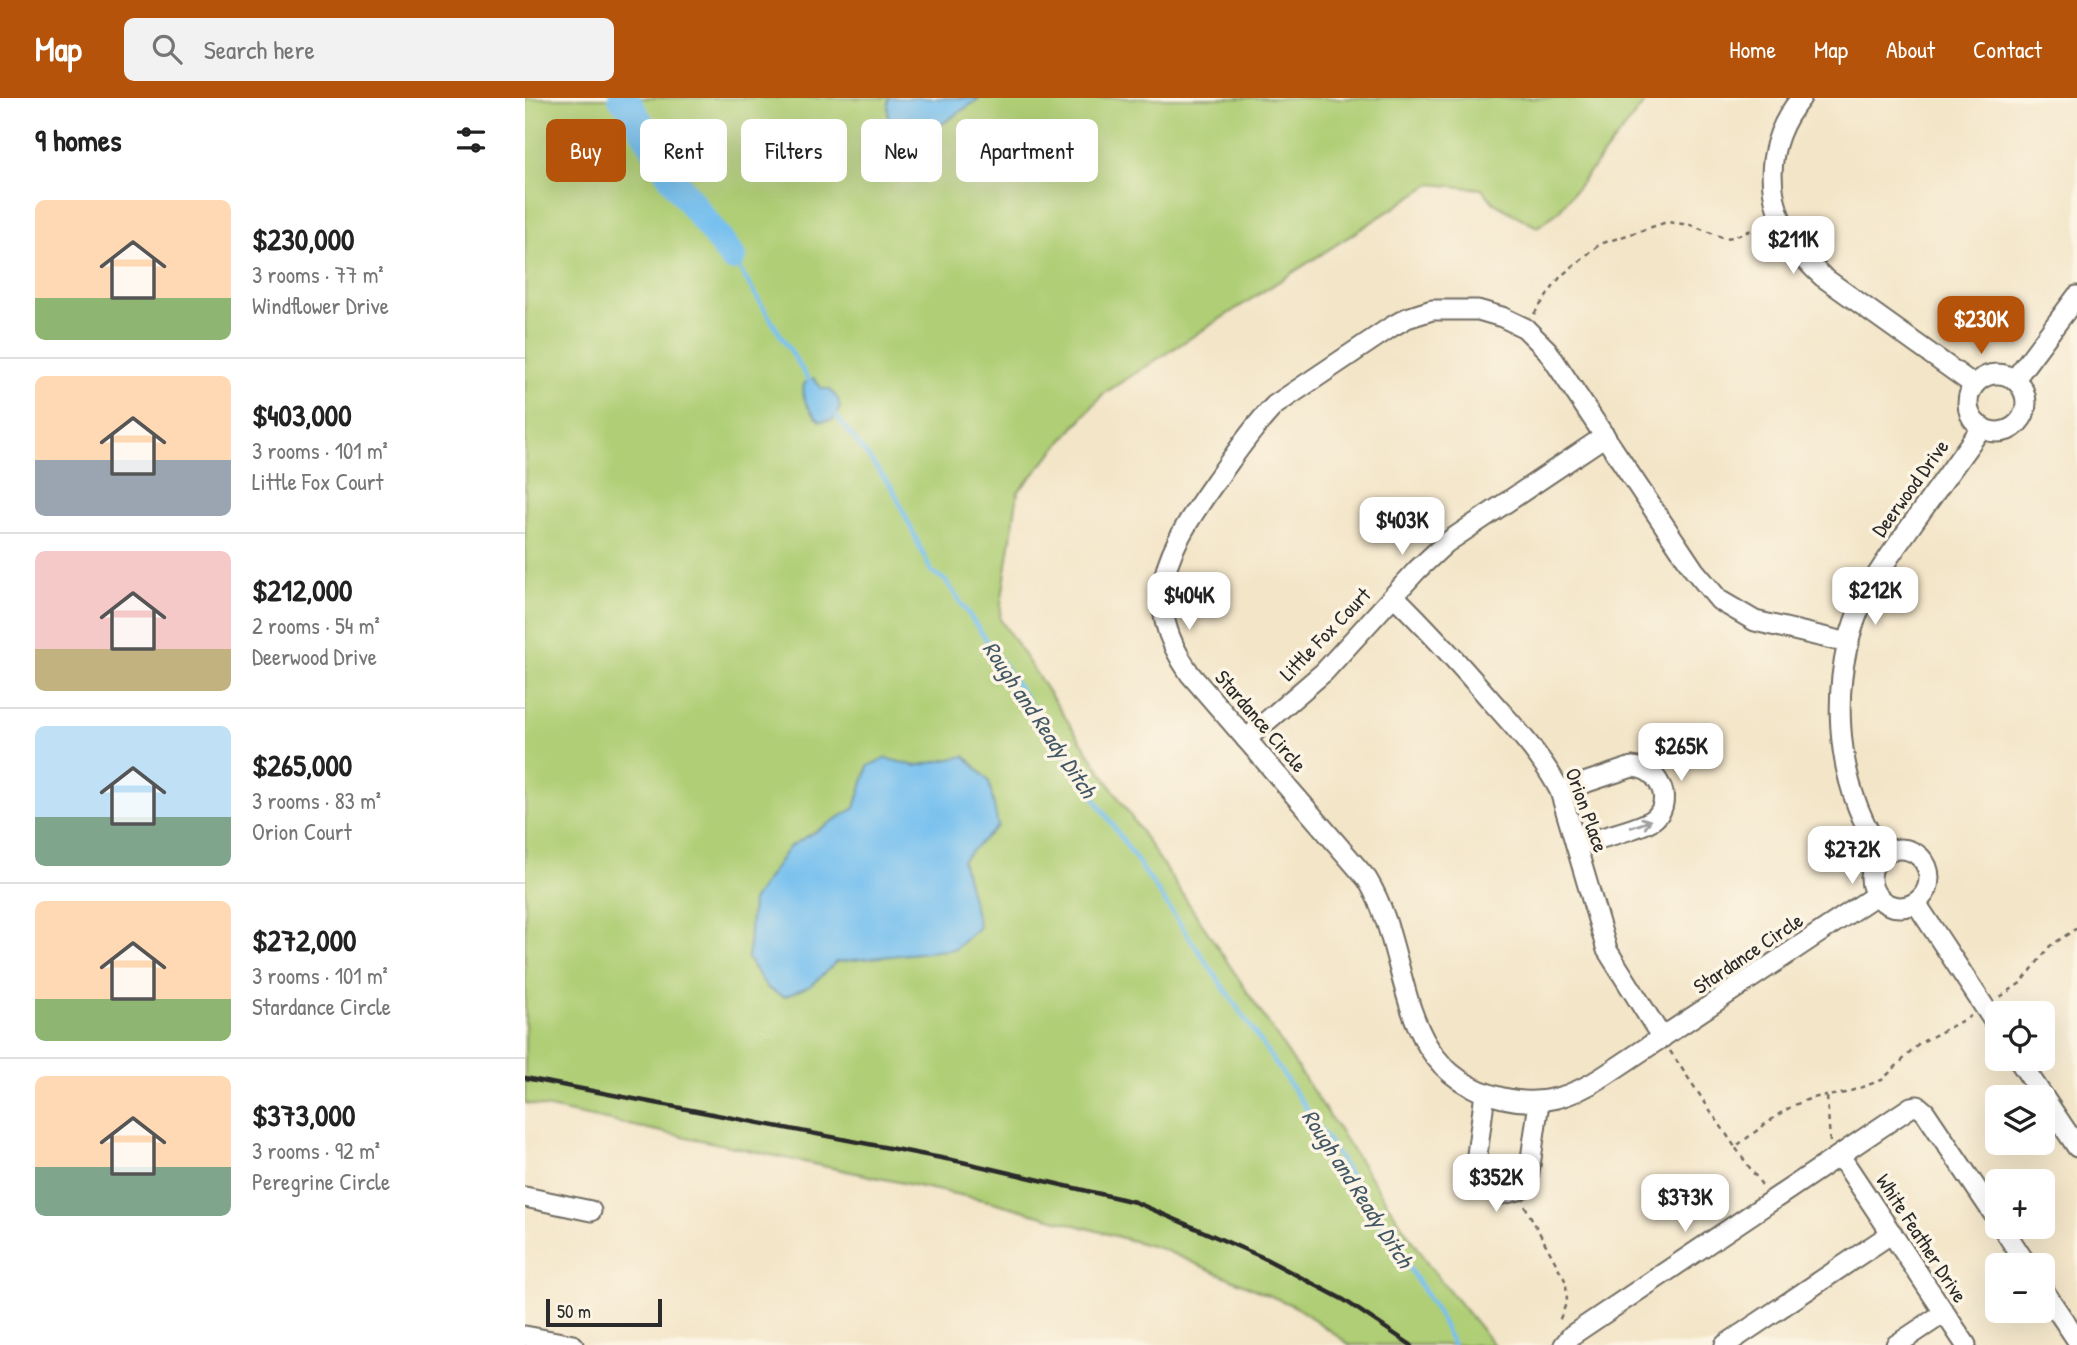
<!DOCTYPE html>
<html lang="en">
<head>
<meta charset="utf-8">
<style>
	body { margin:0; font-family:"Patrick Hand",sans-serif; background:#f2f2f2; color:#222; height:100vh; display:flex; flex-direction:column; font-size:26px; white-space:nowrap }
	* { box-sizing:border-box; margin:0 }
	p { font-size:23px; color:#767676 }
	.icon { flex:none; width:38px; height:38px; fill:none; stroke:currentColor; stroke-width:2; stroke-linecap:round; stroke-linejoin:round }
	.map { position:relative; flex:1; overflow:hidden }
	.details { display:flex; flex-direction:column; background:#fff; width:525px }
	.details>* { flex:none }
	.top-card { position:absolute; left:21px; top:21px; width:665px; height:63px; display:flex; gap:14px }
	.fabs { position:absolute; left:1460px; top:903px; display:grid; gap:14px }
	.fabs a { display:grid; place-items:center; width:70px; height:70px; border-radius:10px; background:#fff; box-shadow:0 7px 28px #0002; font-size:35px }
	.scale { position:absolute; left:21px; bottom:18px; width:116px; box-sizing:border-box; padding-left:7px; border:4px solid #2b2b2b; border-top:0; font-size:19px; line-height:24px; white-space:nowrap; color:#2b2b2b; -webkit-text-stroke:5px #fcf5e5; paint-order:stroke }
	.price { position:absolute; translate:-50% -60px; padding:0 16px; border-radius:14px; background:#fff; color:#222; font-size:23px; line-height:46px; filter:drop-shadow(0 2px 4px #0008) }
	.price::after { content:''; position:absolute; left:50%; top:42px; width:21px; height:16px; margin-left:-10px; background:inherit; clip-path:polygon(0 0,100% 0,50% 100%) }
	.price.on { background:#b45309; color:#fff }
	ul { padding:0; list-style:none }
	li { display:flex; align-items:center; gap:21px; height:175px; padding:0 35px }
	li+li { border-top:2px solid #e0e0e0 }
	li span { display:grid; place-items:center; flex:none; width:196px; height:140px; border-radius:10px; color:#555 }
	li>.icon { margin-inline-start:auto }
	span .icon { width:84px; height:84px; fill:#fffc; stroke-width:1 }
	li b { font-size:30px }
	h2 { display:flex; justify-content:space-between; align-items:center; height:84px; padding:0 35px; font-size:30px }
	.pill { padding:0 24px; border-radius:10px; background:#fff; box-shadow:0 7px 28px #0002; font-size:24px; line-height:63px }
	.pill.on { background:#b45309; color:#fff }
	header { display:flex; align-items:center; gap:42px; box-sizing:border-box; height:98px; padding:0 35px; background:#b45309; color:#fff }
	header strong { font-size:33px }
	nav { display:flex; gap:38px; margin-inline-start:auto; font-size:24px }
	.search { width:490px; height:63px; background:#f2f2f2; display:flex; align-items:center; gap:18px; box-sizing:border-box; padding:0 24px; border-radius:10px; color:#767676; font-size:26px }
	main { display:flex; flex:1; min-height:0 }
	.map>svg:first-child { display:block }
	.green { fill:#afce75; stroke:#6d7c50; stroke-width:2 }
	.water { fill:#76c0ef; stroke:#50768d; stroke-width:2 }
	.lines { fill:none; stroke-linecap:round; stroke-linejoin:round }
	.stream { stroke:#76c0ef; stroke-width:4.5 }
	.river { stroke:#76c0ef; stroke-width:28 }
	.minor-casing { stroke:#716c62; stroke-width:23 }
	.path { stroke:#716c62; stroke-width:2.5; stroke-dasharray:5 5; stroke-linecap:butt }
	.minor { stroke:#fff; stroke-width:19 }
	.rail { stroke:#2b2b2b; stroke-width:4.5 }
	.oneway { stroke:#a0a0a0 }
	.labels { text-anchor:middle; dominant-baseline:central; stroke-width:7; stroke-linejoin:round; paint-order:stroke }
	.street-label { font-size:21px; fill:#2b2b2b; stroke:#fcf5e5 }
	.water-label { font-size:23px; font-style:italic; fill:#425866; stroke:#fcf5e5 }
</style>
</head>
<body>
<header>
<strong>Map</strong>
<div class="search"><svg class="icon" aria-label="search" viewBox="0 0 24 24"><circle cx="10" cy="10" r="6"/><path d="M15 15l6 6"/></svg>Search here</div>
<nav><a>Home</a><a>Map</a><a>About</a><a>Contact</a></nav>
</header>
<main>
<section class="details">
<h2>9 homes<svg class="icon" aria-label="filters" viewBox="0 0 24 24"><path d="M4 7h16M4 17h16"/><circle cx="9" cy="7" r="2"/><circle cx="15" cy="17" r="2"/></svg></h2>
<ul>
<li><span style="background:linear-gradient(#ffd9b3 70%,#8fb573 0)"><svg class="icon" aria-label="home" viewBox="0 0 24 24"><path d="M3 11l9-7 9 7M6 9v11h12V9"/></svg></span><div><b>$230,000</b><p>3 rooms · 77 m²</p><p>Windflower Drive</p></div></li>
<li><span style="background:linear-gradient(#ffd9b3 60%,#9aa5b1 0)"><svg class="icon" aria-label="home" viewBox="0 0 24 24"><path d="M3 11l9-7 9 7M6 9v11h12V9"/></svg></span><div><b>$403,000</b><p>3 rooms · 101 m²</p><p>Little Fox Court</p></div></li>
<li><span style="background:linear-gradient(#f6c9c9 70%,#c2b280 0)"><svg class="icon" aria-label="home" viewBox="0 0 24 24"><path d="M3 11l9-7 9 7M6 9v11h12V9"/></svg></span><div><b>$212,000</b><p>2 rooms · 54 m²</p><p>Deerwood Drive</p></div></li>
<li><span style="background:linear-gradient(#bfe0f5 65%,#7fa58c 0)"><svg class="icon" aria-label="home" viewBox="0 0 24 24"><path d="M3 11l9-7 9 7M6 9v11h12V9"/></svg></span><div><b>$265,000</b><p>3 rooms · 83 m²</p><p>Orion Court</p></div></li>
<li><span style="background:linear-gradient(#ffd9b3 70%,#8fb573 0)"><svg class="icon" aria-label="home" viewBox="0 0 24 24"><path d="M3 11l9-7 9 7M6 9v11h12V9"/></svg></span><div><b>$272,000</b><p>3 rooms · 101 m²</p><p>Stardance Circle</p></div></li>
<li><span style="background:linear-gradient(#ffd9b3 65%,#7fa58c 0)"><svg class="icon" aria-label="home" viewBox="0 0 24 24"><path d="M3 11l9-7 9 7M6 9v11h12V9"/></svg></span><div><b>$373,000</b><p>3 rooms · 92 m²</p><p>Peregrine Circle</p></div></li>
</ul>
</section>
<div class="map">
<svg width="1552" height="1247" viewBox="0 0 1552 1247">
	<rect width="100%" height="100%" fill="#fcf5e5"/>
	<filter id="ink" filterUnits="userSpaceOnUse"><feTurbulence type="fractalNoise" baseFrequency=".0143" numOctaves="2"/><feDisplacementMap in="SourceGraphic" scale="14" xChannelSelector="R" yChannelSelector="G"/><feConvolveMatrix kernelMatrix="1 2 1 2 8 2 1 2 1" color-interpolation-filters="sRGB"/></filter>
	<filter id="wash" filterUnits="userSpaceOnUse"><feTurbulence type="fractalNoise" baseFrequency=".00686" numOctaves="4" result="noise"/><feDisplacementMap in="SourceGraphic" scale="28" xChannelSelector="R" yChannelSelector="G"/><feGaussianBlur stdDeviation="1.57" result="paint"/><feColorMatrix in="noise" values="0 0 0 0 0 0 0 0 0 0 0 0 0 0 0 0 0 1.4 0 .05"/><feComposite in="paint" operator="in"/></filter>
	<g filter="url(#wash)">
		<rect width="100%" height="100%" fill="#f3e5c8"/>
		<path class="green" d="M0 0H1123L1033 114 1012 129 969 105 957 91 906 86 578 296 493 394 476 506 475 521 904 1168 969 1247H825L771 1209 637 1151 468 1104 0 1005Z"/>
		<g class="water">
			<path d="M365 0H455L398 39H386L363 20V3Z"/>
			<path d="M289 280 297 291H304L313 301 315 310 308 322 295 323C284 312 276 302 279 286Z"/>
			<path d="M440 658 464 683 473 728 437 762 454 829 430 851 311 864 287 887 259 899 242 890 223 861 227 803 264 749 330 710 343 668 360 660 390 668Z"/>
		</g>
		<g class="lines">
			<g class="stream">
				<path d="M207 159 286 286"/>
				<path d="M309 315 368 391 406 473 421 483 800 1038 912 1214 928 1247"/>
			</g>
			<path class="river" d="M97 0 106 10 148 81 207 159"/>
		</g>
	</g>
	<g filter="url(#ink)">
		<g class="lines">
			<g class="minor-casing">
				<g id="minor">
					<path d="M1276 0C1228 59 1243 131 1298 179L1449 287"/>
					<circle cx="1472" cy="305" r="29"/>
					<path d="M1490 281 1552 198"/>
					<path d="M869 498C904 532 937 569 969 606 994 634 1018 660 1035 693L1082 852 1137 940"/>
					<path d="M1324 545 1230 523 1194 502 1169 472 1022 252 1000 230 977 219 953 212H907L882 220 866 229 750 307C727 330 709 358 690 384 643 451 612 499 665 576L842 781C889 857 866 975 978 1000 1016 1009 1047 999 1079 978L1351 797"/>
					<path d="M721 641 799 574 892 472 921 445 1080 338"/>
					<path d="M1035 693 1107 669C1119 670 1128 674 1134 685 1141 696 1140 711 1130 720 1119 730 1068 742 1051 747"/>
					<circle cx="1375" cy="780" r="29"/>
					<path d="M1358 757C1307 682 1302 576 1341 496 1354 471 1372 448 1388 425 1411 393 1434 361 1457 329"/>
					<path d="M1391 805 1472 928"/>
					<path d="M1493 961 1552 1049"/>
					<path d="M960 995 950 1072 961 1090 977 1096 994 1092 1003 1082 1014 1004"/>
					<path d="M1315 1058 1441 1247"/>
					<path d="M0 1099 66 1113"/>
					<path d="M1477 1129 1502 1167"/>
					<path d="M1517 1190 1552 1242"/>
					<path d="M0 1238 48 1247"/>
					<path d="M1039 1247 1047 1237 1386 1009 1393 1008 1400 1014 1472 1121"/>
					<path d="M1200 1247 1367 1135"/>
					<path d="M1371 1247 1419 1215"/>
				</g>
			</g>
			<g class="path">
				<path d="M1009 216 1036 178 1075 146 1142 124 1166 127 1199 140 1209 139 1239 127"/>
				<path d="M1475 899 1497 884 1525 848 1552 830"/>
				<path d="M1145 953 1210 1049"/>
				<path d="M1305 1044 1302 998 1320 995 1357 982 1395 945 1446 918"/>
				<path d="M1237 1087 1210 1049C1237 1030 1268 999 1302 998"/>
				<path d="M1000 1108 1041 1184 1042 1203 1033 1226"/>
			</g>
			<use href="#minor" class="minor"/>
			<path class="rail" d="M0 980 437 1064 610 1104 737 1159 819 1202 886 1247"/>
		</g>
		<defs><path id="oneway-shaft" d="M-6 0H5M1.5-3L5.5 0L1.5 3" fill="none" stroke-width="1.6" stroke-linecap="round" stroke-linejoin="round" transform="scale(1.75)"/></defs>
		<use class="oneway" href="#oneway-shaft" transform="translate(1116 726) rotate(-19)"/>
	</g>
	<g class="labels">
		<g class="street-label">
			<text transform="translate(1385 390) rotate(-54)">Deerwood Drive</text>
			<text transform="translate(800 536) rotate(-46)">Little Fox Court</text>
			<text transform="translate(736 623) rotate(49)">Stardance Circle</text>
			<text transform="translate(1062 712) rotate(70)">Orion Place</text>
			<text transform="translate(1223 855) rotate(-34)">Stardance Circle</text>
			<text transform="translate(1397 1140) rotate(57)">White Feather Drive</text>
		</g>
		<g class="water-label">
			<text transform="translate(515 621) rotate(56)">Rough and Ready Ditch</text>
			<text transform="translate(833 1090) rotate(57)">Rough and Ready Ditch</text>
		</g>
	</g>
</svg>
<div class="fabs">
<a><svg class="icon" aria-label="locate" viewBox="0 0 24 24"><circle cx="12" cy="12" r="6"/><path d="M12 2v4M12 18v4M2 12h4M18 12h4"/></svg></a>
<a><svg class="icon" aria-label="layers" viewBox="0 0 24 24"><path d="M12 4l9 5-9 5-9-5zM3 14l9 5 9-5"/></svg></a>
<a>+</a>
<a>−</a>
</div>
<div class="scale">50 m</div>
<b class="price" style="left:1268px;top:178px">$211K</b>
<b class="price on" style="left:1456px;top:258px">$230K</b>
<b class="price" style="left:877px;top:459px">$403K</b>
<b class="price" style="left:1350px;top:529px">$212K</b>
<b class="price" style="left:664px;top:534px">$404K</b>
<b class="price" style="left:1156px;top:685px">$265K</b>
<b class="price" style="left:1327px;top:788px">$272K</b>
<b class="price" style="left:971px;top:1116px">$352K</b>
<b class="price" style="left:1160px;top:1136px">$373K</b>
<div class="top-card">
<a class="pill on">Buy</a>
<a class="pill">Rent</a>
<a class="pill">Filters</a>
<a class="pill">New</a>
<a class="pill">Apartment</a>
</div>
</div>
</main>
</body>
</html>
